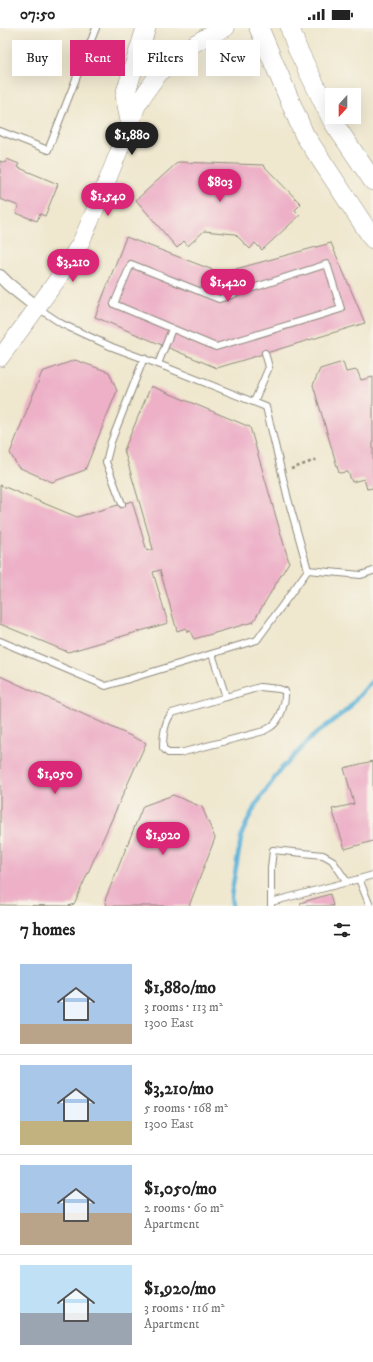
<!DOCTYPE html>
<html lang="en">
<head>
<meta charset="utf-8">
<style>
	body { margin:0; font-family:"IM FELL DW Pica",serif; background:#f2f2f2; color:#222; height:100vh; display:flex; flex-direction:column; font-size:15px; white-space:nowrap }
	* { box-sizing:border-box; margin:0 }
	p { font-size:13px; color:#767676 }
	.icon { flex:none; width:22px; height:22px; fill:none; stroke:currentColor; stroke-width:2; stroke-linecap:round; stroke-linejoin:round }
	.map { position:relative; height:878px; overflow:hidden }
	.details { display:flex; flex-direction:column; background:#fff; flex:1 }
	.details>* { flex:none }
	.top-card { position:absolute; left:12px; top:12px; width:349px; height:36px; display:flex; gap:8px }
	.needle { width:26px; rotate:201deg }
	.tools { position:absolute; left:325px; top:60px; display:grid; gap:8px }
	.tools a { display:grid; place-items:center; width:36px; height:36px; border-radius:0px; background:#fff; box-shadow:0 4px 16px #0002; font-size:20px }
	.price { position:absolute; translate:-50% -34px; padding:0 9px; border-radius:14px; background:#db2777; color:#fff; font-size:13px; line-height:26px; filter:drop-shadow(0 1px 2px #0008) }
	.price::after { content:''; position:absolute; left:50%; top:24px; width:12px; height:9px; margin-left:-6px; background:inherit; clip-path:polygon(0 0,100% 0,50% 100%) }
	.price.selected { background:#222; color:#fff }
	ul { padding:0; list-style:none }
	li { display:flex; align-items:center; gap:12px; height:100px; padding:0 20px }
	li+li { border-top:1px solid #e0e0e0 }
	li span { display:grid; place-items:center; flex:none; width:112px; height:80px; border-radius:0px; color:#555 }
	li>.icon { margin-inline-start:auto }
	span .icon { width:48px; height:48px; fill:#fffc; stroke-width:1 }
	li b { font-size:17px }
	h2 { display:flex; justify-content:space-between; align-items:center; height:48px; padding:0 20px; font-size:17px }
	.pill { padding:0 14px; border-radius:0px; background:#fff; box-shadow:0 4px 16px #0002; font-size:14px; line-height:36px }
	.pill.selected { background:#db2777; color:#fff }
	.status { display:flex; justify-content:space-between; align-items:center; height:28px; padding:0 20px; background:#fff; direction:ltr }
	.status svg { height:11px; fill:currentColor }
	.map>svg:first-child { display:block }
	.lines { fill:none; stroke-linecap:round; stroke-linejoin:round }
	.stream { stroke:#5db3d9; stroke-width:4.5 }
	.building { fill:#edb0c7 }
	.service-casing { stroke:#8d897c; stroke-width:8 }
	.minor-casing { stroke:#8d897c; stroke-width:14 }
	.secondary-casing { stroke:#8d897c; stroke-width:18 }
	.primary-casing { stroke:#8d897c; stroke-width:20 }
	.path { stroke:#8d897c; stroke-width:2.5; stroke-dasharray:3 3; stroke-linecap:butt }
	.service { stroke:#fff; stroke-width:6 }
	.minor { stroke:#fff; stroke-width:12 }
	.secondary { stroke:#fff; stroke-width:17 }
	.primary { stroke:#fff; stroke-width:19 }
</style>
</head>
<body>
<div class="status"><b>07:50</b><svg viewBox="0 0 49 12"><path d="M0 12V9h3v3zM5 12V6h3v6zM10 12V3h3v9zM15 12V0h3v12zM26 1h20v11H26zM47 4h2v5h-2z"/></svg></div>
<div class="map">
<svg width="373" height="878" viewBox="0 0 373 878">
	<rect width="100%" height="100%" fill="#f7f3e8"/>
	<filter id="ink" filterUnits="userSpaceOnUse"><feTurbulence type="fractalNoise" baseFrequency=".025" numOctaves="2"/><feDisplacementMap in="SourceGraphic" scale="8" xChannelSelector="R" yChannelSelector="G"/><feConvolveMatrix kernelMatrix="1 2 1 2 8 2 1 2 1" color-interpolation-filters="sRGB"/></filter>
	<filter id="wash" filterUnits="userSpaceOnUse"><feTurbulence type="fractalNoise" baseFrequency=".012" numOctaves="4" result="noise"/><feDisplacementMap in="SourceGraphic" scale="16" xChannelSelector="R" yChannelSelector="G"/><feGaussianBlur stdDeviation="0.9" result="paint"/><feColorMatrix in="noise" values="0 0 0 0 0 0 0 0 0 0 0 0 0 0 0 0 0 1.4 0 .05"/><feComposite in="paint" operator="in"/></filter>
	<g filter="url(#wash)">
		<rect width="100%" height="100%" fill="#efe7ce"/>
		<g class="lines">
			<path class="stream" d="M232 878 231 868 242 805 255 778 281 741 314 707 347 682 373 652"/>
		</g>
		<g id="blocks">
			<g class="building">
				<path d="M7 131 19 136 17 139 58 156 45 188 40 186 37 193 16 185 19 178 0 171V133L5 135Z"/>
				<path d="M178 134 263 137 301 176 295 182 300 187 262 222 255 215 250 221 235 206 204 203 188 218 184 213 177 220 136 172Z"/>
				<path d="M126 209 221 245 331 215 365 295 217 340 95 289Z"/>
				<path d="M75 332 109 344 117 363 85 442 52 454 18 439 10 425 42 344Z"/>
				<path d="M343 334 346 344 357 342 361 352 373 349V460L367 461 364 451 352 454 348 444 339 445 313 357 320 341Z"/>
				<path d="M151 358 250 399 289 534 253 594 194 611 190 603 187 604 186 600 177 603 160 542 153 544 168 595 68 624 0 596V457L77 489 132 473 147 523 153 521 124 422Z"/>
				<path d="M0 648 146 715 74 876 68 878 0 877Z"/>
				<path d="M373 733V813L345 821 332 781 354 776 344 740Z"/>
				<path d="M173 767 202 779 215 810 189 878H107L105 872 143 778Z"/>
				<path d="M330 866 333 878H301L300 875Z"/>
			</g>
		</g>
	</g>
	<g filter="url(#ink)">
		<use href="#blocks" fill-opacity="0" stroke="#8d897c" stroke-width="1"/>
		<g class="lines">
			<g class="service-casing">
				<g id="service">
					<path d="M0 103 48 122 96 0"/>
					<path d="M131 236 219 271 327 236 341 281 216 319 114 276Z"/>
					<path d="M158 336 172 301"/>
					<path d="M254 374 269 339 265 325"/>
					<path d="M122 476 106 434 111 414 144 330"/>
					<path d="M308 542 361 547 373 543"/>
					<path d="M0 613 106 658 257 612 308 542 288 471 266 379 158 336 112 319 62 296 38 280"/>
					<path d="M212 626 226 669"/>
					<path d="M260 659 279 661 285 663C286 674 281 691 272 698 270 700 266 701 264 703L180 725H168L163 720C163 709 164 694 172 685Z"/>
					<path d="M271 874 359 851"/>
					<path d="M271 878V840L273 822 323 827 332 832 347 854"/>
					<path d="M370 878 359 851 373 847"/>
				</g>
			</g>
			<g class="minor-casing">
				<path id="minor" d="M0 248 8 256 38 280"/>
			</g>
			<g class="secondary-casing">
				<path id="secondary" d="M0 330 55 255 81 214 99 173 137 78C160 38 183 17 226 0"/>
			</g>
			<g class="primary-casing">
				<g id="primary">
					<path d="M259 0 304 106 373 211"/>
					<path d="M290 0 297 20 333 94 373 153"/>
					<path d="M130 93 125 67 146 0"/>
				</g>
			</g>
			<path class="path" d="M291 441 318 431"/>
			<use href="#service" class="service"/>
			<use href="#minor" class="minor"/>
			<use href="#secondary" class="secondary"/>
			<use href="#primary" class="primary"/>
		</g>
	</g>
</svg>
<div class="tools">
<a><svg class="needle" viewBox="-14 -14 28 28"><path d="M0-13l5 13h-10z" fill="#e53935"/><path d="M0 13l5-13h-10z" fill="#767676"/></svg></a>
</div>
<b class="price selected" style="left:132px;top:128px">$1,880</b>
<b class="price" style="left:220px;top:175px">$803</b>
<b class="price" style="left:108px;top:189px">$1,540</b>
<b class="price" style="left:73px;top:255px">$3,210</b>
<b class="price" style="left:228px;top:275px">$1,420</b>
<b class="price" style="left:55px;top:767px">$1,050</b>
<b class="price" style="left:163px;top:828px">$1,920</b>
<div class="top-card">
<a class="pill">Buy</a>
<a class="pill selected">Rent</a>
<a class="pill">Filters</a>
<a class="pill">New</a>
</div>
</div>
<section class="details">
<h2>7 homes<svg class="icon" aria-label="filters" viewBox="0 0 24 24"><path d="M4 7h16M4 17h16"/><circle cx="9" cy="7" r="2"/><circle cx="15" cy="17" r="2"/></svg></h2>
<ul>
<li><span style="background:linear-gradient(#a9c7e8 75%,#b9a48a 0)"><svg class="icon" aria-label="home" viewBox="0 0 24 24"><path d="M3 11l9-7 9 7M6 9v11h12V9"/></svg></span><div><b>$1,880/mo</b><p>3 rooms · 113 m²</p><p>1300 East</p></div></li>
<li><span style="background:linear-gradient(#a9c7e8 70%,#c2b280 0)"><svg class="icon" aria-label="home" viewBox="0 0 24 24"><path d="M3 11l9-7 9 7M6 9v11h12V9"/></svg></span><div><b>$3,210/mo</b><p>5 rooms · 168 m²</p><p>1300 East</p></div></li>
<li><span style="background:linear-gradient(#a9c7e8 60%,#b9a48a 0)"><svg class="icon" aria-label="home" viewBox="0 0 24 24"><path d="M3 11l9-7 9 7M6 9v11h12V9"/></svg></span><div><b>$1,050/mo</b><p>2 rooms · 60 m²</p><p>Apartment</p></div></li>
<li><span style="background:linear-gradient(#bfe0f5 60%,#9aa5b1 0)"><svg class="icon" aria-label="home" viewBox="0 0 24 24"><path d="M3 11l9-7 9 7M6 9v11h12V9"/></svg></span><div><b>$1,920/mo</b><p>3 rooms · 116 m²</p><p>Apartment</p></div></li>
</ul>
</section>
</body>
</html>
